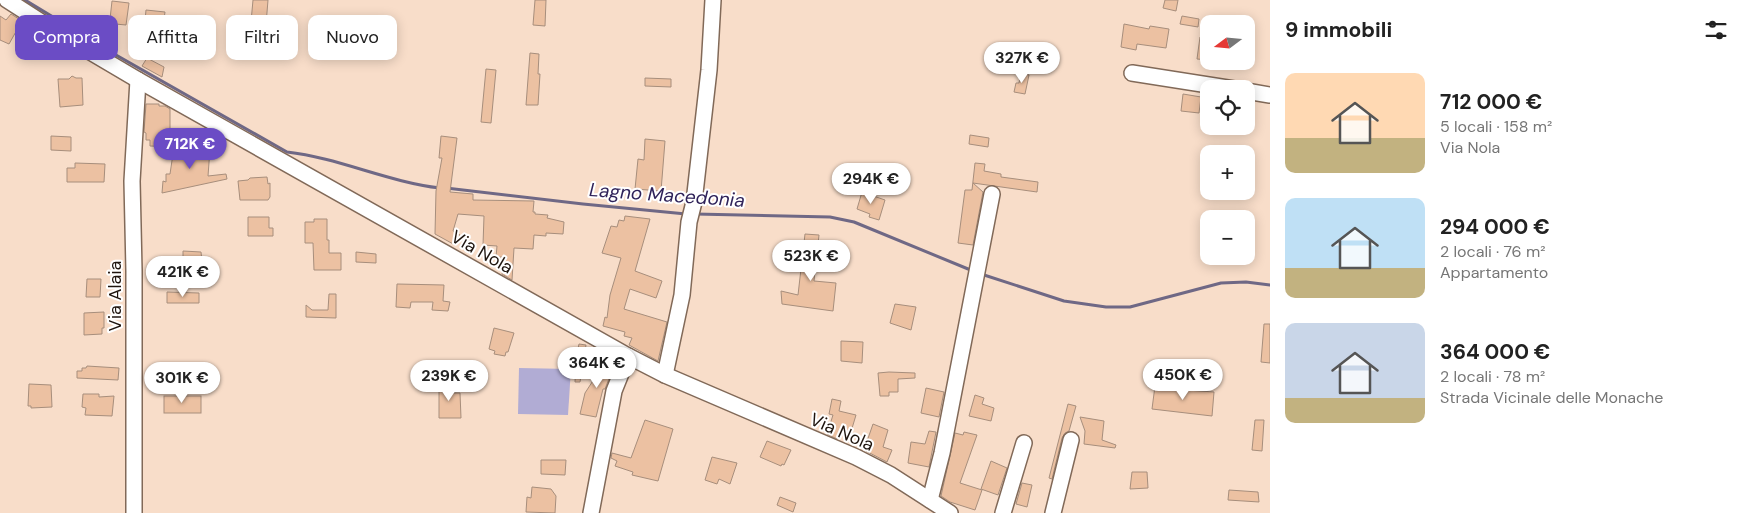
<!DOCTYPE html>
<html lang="it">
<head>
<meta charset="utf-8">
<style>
	body { margin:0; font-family:"DM Sans",sans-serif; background:#f2f2f2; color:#222; height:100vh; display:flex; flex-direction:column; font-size:19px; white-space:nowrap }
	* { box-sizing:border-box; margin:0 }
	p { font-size:16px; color:#767676 }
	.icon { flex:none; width:28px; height:28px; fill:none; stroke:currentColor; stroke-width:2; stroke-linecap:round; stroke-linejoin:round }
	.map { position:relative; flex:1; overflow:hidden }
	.drawer { display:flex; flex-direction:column; background:#fff; width:475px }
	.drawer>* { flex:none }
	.hud { position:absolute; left:15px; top:15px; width:475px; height:45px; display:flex; gap:10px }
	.needle { width:32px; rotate:254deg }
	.buttons { position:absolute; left:1200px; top:15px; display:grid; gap:10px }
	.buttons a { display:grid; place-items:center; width:55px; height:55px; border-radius:10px; background:#fff; box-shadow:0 2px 12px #0003; font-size:25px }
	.price { position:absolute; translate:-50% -42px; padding:0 11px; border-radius:18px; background:#fff; color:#222; font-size:16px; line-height:32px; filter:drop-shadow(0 1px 2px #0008) }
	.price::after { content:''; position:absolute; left:50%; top:30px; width:15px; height:11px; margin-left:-8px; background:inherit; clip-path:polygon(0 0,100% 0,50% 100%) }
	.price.active { background:#6b4cc5; color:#fff }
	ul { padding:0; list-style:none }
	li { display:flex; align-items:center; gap:15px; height:125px; padding:0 15px }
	li span { display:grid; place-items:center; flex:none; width:140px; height:100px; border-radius:10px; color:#555 }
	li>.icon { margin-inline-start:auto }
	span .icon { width:60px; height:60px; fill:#fffc; stroke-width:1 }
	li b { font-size:21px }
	h2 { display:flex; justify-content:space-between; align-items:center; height:60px; padding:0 15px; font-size:21px }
	.pill { padding:0 18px; border-radius:10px; background:#fff; box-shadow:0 2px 12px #0003; font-size:18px; line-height:45px }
	.pill.active { background:#6b4cc5; color:#fff }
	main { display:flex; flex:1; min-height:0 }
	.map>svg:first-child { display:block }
	.green { fill:#b1acd4 }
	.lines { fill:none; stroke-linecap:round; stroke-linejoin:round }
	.stream { stroke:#6f6885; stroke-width:3 }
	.building { fill:#ecc1a2; stroke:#a78e7c }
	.minor-casing { stroke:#816958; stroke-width:18 }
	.minor { stroke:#fff; stroke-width:15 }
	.labels { text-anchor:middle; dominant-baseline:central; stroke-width:4; stroke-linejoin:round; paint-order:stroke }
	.street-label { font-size:18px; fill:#1e140e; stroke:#fff }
	.water-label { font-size:19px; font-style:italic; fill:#2f2259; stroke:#fff }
</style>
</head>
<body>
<main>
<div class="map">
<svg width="1270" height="513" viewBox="0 0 1270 513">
	<rect width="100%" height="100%" fill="#f8ddc9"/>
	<path class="green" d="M519 368 571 369 568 415 518 414Z"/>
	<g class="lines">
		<g class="stream">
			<path d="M25 0 63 23"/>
			<path d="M79 34 287 152C339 158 388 182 440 188"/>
			<path d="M446 188 583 204 686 214"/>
			<path d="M695 214 830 217 854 222 973 271"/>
			<path d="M981 274 1064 301 1106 307H1130L1221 283 1246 282 1270 285"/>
		</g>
	</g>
	<g class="building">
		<path d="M253 0H268L265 37H257V33H250Z"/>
		<path d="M535 0H546L545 26 533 25Z"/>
		<path d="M1165 0H1178L1176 11 1163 8Z"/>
		<path d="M112 1 129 3 126 25 115 24V19H110Z"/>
		<path d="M146 10 165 12 163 26 177 28 176 36 192 37 189 59 165 56 168 34 144 31Z"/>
		<path d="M11 14 22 21 9 44 0 40V16L6 20Z"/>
		<path d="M1182 16 1199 19 1198 27 1180 24Z"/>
		<path d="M1124 24 1149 29 1150 26 1169 29 1166 48 1137 44 1136 50 1121 47Z"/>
		<path d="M1200 37 1209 38V60L1197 59Z"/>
		<path d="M530 53 539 54 538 74H540L538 105H526Z"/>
		<path d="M147 58 164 67 162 77 142 66Z"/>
		<path d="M486 69 496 70 491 123 481 122Z"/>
		<path d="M1021 73 1029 75 1025 94 1014 92 1016 83H1019Z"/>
		<path d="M72 76 76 78H82L83 105 60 107 58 79H69Z"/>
		<path d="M645 78 671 79V87L645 86Z"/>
		<path d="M1183 94 1201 97 1199 113 1181 111Z"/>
		<path d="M146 104H159V106H165L170 109V137L180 138 179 147 150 146V140H146V133L144 132Z"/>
		<path d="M970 135 989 138 988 147 969 144Z"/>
		<path d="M51 136 71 137V151L51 150Z"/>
		<path d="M441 136 457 138 450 192 473 194V200L534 201 533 212H535V214L548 215 547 218 564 222 563 234 546 233V236L534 235 533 249 514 248 512 280 502 274 503 257H496L497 246 483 245 484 216 458 214 453 231 460 235 455 245 435 234 436 191 442 158H439Z"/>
		<path d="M645 139 665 141 661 191 635 189 638 159 644 160Z"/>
		<path d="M174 147 210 149 208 176 226 174 227 179 162 193 163 181 166 182V174H170Z"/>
		<path d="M75 163 105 164 104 182H67V168H75Z"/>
		<path d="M975 163 985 164 984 171 1001 174V177L1038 182 1037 192 973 183 983 192 973 245 958 243 965 190H972Z"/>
		<path d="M871 166 880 169 881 167 890 169 889 172 893 173 889 185 868 178Z"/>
		<path d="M267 177 268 184 270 183V197L268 200H240L238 181 248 180 250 178Z"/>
		<path d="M862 192 885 200 879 220 869 217 870 214 857 209Z"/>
		<path d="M625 216 650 219 635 271 662 281 656 298 630 289 624 309 667 322 658 361 629 345 632 338 624 336 625 332 603 326 605 317 607 318 610 295 621 258 602 253 611 226 617 227 619 220 624 221Z"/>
		<path d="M248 217H269V228H273V236H248Z"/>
		<path d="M314 219H327V240H329V253H341V270H314L313 243H305V222H314Z"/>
		<path d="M805 234 819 235 814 281 836 283 833 311 782 304 781 291 798 295Z"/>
		<path d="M183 251 201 252 203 270H183Z"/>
		<path d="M356 252 376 254V263L356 262Z"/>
		<path d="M87 279H101L100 297H86Z"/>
		<path d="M397 284 444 285 443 301 450 302 448 311 432 310 433 302H411L410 308 396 307Z"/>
		<path d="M167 292 199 293V303H167Z"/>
		<path d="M329 294H336V318L306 317V305L312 310H328Z"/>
		<path d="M895 304 916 307 911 330 890 323Z"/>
		<path d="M104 312V328H102V334L84 335V313Z"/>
		<path d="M1264 324H1270V363L1261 362Z"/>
		<path d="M494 328 514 333 508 352H506L505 356 494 354 495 351 489 349Z"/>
		<path d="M841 341 863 342 862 363 841 361Z"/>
		<path d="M579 344 586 345 580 382H575L576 361 571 360 572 353H577Z"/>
		<path d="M609 356 616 360 605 389H603L596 417 580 414 585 393Z"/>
		<path d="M87 366 119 368 118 380 77 378V371H82V368H86Z"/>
		<path d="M889 372 915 373V378L898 379V392H889V396H880L878 373Z"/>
		<path d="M439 380H450V393H460L461 418H439Z"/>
		<path d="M29 384 51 385 52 407 31 408V406H28Z"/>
		<path d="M1173 385V389L1214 392 1212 416 1152 409 1155 386Z"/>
		<path d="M926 388 944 392 939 417 921 413Z"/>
		<path d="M83 394H99V397L114 396 112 416 85 415 86 408 82 407Z"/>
		<path d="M975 395 984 398 982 404 994 408 991 421 969 416Z"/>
		<rect x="164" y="396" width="37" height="17"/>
		<path d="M832 399 841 401 839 411 856 415 850 435 839 431 837 439 827 434 833 415 829 414Z"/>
		<path d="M1068 404 1076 406 1069 431 1065 433 1062 438 1052 479 1049 478Z"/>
		<path d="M1080 417 1104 421 1102 440 1116 445 1115 448 1084 444 1085 431Z"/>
		<path d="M645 420 673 429 658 481 632 475 633 472 615 466 617 461 611 458 612 453 631 458Z"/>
		<path d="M1255 420H1264L1262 451 1252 450Z"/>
		<path d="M873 424 888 430 883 447 892 450 887 462 864 450Z"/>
		<path d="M929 431 936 432 929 467 908 463 911 442 925 444Z"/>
		<path d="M964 432 977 435 960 483 982 490 975 510 950 502 941 496 955 433 963 435Z"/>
		<path d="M767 441 791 450 784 465 782 464 781 466 760 457Z"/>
		<path d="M712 457 737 463 730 484 719 479 717 484 705 480Z"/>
		<path d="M541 460H566L565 475 541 474Z"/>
		<path d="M991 461 1007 468 998 495 981 489Z"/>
		<path d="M1132 472H1147L1148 488 1130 489Z"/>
		<path d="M1022 483 1032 485 1027 507 1016 504Z"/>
		<path d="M532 487 551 489 556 496 555 513 526 512 527 497 531 498Z"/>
		<path d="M1229 490 1258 492 1259 502 1228 500Z"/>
		<path d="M780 497 796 503 793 512 777 505Z"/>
	</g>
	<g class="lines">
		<g class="minor-casing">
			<g id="minor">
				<path d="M7 0 60 34 138 80 628 356 665 375 856 457 891 475 950 513"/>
				<path d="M1132 73 1234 89"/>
				<path d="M1246 91 1270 95"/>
				<path d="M665 375 682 295 689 222 694 202 709 70 713 0"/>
				<path d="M930 500 942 453 992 194"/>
				<path d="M134 513V271L132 181 138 80"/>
				<path d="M591 513 614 391 628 356"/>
				<path d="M1003 513 1024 443"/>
				<path d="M1053 513 1071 440"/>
			</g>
		</g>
		<use href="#minor" class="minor"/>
	</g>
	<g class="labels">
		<g class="street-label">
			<text transform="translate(482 252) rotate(30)">Via Nola</text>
			<text transform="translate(115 296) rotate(-90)">Via Alaia</text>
			<text transform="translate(842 432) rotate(24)">Via Nola</text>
		</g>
		<g class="water-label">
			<text transform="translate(667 195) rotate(4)">Lagno Macedonia</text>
		</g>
	</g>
</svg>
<div class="buttons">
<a><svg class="needle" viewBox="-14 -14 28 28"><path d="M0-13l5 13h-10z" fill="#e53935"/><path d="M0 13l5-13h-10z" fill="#767676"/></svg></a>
<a><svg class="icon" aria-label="locate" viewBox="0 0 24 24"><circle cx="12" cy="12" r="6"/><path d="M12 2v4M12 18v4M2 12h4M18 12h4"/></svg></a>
<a>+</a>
<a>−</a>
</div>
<b class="price" style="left:1022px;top:84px">327K €</b>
<b class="price active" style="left:190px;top:170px">712K €</b>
<b class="price" style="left:871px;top:205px">294K €</b>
<b class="price" style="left:811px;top:282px">523K €</b>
<b class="price" style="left:183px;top:298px">421K €</b>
<b class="price" style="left:597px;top:389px">364K €</b>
<b class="price" style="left:1183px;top:401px">450K €</b>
<b class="price" style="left:449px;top:402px">239K €</b>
<b class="price" style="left:182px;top:404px">301K €</b>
<div class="hud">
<a class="pill active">Compra</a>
<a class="pill">Affitta</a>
<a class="pill">Filtri</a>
<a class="pill">Nuovo</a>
</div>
</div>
<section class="drawer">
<h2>9 immobili<svg class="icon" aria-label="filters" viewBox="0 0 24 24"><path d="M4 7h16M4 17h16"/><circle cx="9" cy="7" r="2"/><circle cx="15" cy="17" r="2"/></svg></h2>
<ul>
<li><span style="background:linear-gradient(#ffd9b3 65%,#c2b280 0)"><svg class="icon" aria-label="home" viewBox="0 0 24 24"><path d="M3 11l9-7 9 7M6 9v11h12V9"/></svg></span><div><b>712 000 €</b><p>5 locali · 158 m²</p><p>Via Nola</p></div></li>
<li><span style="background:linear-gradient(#bfe0f5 70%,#c2b280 0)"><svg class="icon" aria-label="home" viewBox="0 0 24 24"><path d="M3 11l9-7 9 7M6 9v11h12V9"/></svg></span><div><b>294 000 €</b><p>2 locali · 76 m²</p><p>Appartamento</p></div></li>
<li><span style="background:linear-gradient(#c9d6e8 75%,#c2b280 0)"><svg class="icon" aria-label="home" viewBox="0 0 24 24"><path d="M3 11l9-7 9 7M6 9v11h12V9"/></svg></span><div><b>364 000 €</b><p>2 locali · 78 m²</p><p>Strada Vicinale delle Monache</p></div></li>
</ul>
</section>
</main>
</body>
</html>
